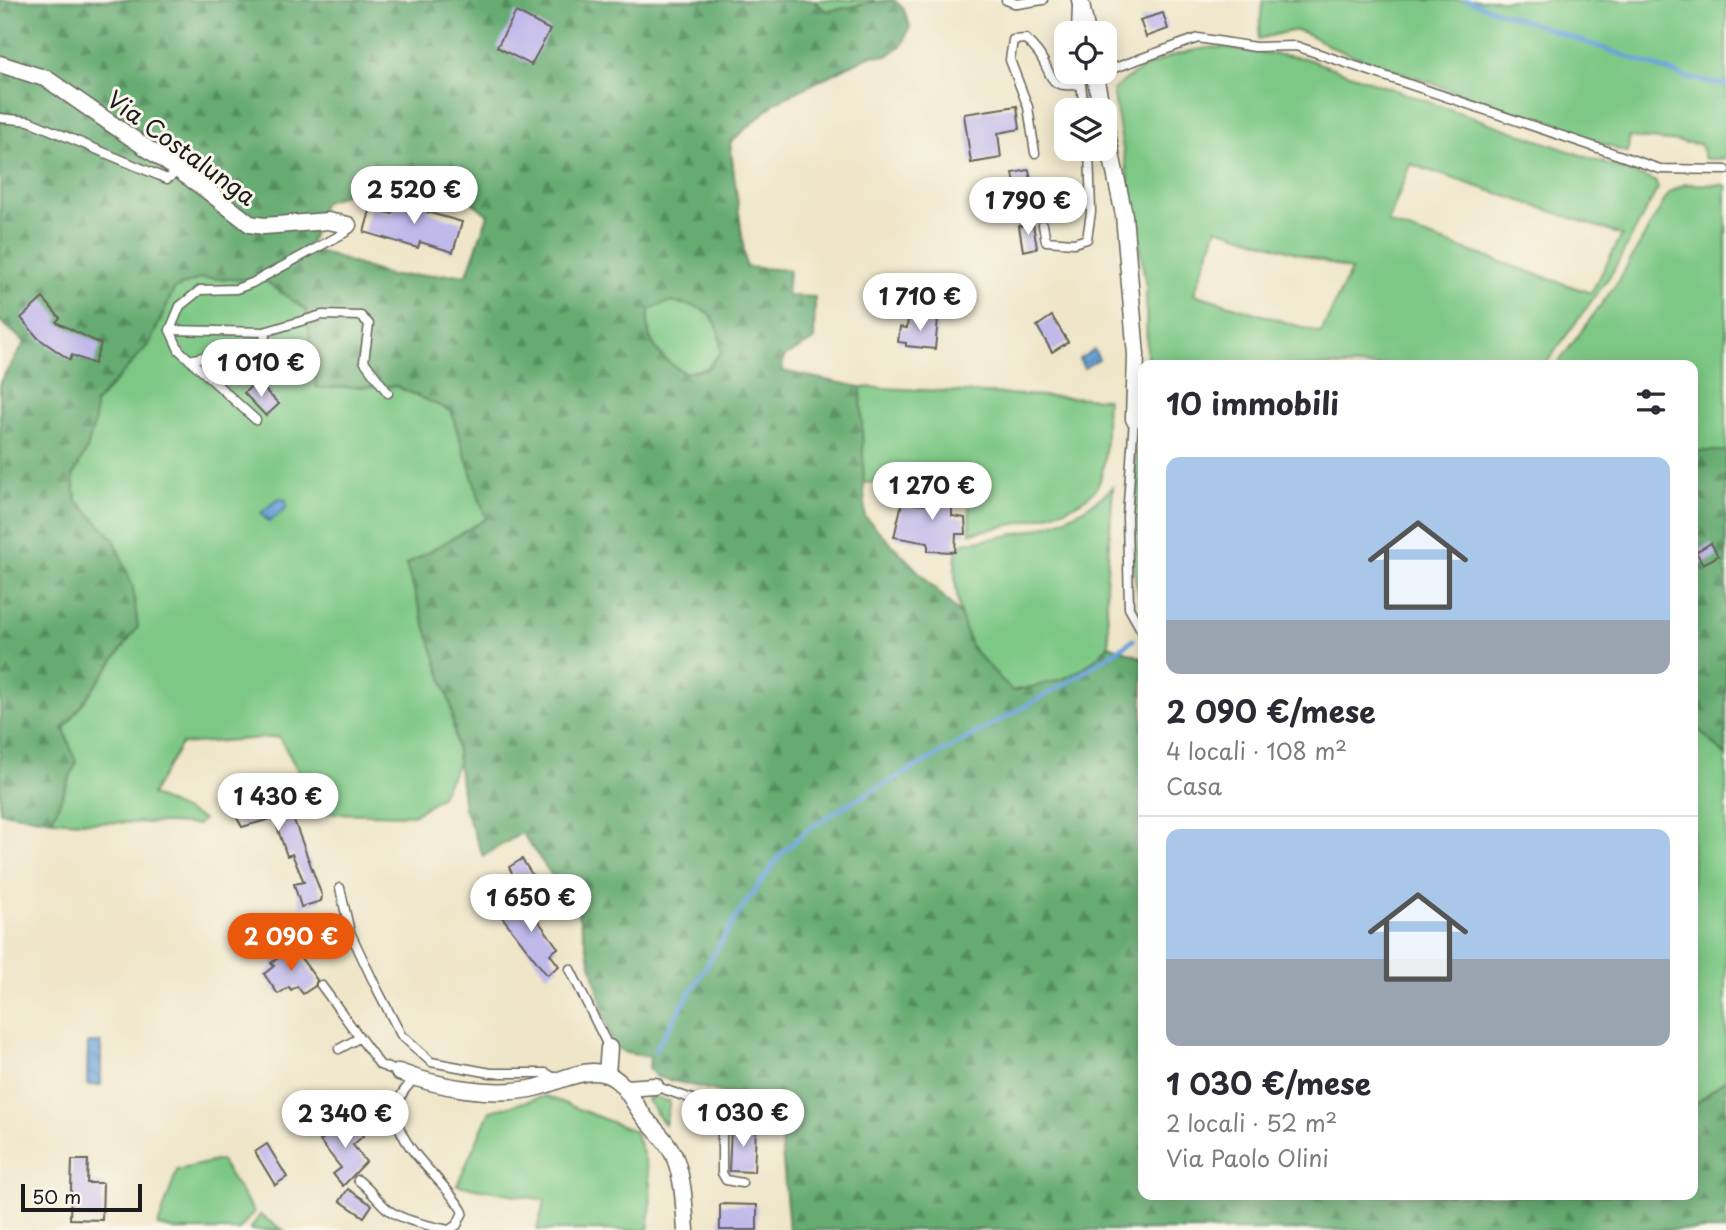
<!DOCTYPE html>
<html lang="it">
<head>
<meta charset="utf-8">
<style>
	body { margin:0; font-family:"Playpen Sans",sans-serif; background:#f7f7f7; color:#2b2b33; height:100vh; display:flex; flex-direction:column; font-size:26px; white-space:nowrap }
	* { box-sizing:border-box; margin:0 }
	p { font-size:23px; color:#7c7c81 }
	.icon { flex:none; width:38px; height:38px; fill:none; stroke:currentColor; stroke-width:2; stroke-linecap:round; stroke-linejoin:round }
	.map { position:relative; flex:1; overflow:hidden }
	.sheet { position:absolute; left:1138px; top:360px; width:560px; height:840px; display:flex; flex-direction:column; background:#fff; border-radius:14px; box-shadow:0 4px 18px #0003 }
	.sheet>* { flex:none }
	.buttons { position:absolute; left:1054px; top:21px; display:grid; gap:14px }
	.buttons a { display:grid; place-items:center; width:63px; height:63px; border-radius:14px; background:#fff; box-shadow:0 4px 18px #0003; font-size:35px }
	.scale { position:absolute; left:21px; bottom:18px; width:121px; box-sizing:border-box; padding-left:7px; border:4px solid #1c1c1c; border-top:0; font-size:19px; line-height:24px; white-space:nowrap; color:#1c1c1c; -webkit-text-stroke:5px #fbf7ec; paint-order:stroke }
	.price { position:absolute; translate:-50% -60px; padding:0 16px; border-radius:24px; background:#fff; color:#222; font-size:23px; line-height:46px; filter:drop-shadow(0 2px 4px #0008) }
	.price::after { content:''; position:absolute; left:50%; top:42px; width:21px; height:16px; margin-left:-10px; background:inherit; clip-path:polygon(0 0,100% 0,50% 100%) }
	.price.active { background:#ea580c; color:#fff }
	ul { padding:0; list-style:none }
	li { display:grid; align-content:center; gap:14px; height:371px; padding:0 28px }
	li+li { border-top:2px solid #e1e1e2 }
	li span { display:grid; place-items:center; height:217px; border-radius:14px; color:#555 }
	li>.icon { margin-inline-start:auto }
	span .icon { width:126px; height:126px; fill:#fffc; stroke-width:1 }
	li b { font-size:30px }
	h2 { display:flex; justify-content:space-between; align-items:center; height:84px; padding:0 28px; font-size:30px }
	.map>svg:first-child { display:block }
	.grass { fill:#7dc885; stroke:#4c7250; stroke-width:2; fill-rule:evenodd }
	.forest { fill:url(#forest-firs); stroke:#416447; stroke-width:2; fill-rule:evenodd }
	.garden { fill:url(#garden-furrows); stroke:#4c7250; stroke-width:2 }
	.water { fill:url(#water-waves); stroke:#42607a; stroke-width:2 }
	.lines { fill:none; stroke-linecap:round; stroke-linejoin:round }
	.stream { stroke:#69a3d9; stroke-width:5 }
	.building { fill:#c1b9ea }
	.lane-casing { stroke:#666359; stroke-width:11 }
	.street-casing { stroke:#666359; stroke-width:19 }
	.lane { stroke:#fff; stroke-width:8 }
	.street { stroke:#fff; stroke-width:16 }
	.labels { text-anchor:middle; dominant-baseline:central; stroke-width:6; stroke-linejoin:round; paint-order:stroke }
	.street-label { font-size:24px; fill:#1c1c1c; stroke:#fbf7ec }
</style>
</head>
<body>
<div class="map">
<svg width="1726" height="1230" viewBox="0 0 1726 1230">
	<defs>
		<pattern id="forest-firs" width="22" height="20" patternUnits="userSpaceOnUse" patternTransform="scale(1.75)"><rect width="22" height="20" fill="#66ac72"/><path d="M5 1l3.5 6h-7zM16 11l3.5 6h-7z" fill="#538b5d"/></pattern>
		<pattern id="garden-furrows" width="10" height="10" patternUnits="userSpaceOnUse" patternTransform="scale(1.75)"><rect width="10" height="10" fill="#7dc885"/><path d="M-1 1l2-2M0 10L10 0M9 11l2-2" fill="none" stroke="#6bab72"/></pattern>
		<pattern id="water-waves" width="16" height="10" patternUnits="userSpaceOnUse" patternTransform="scale(1.75)"><rect width="16" height="10" fill="#69a3d9"/><path d="M0 5q4-4 8 0t8 0" fill="none" stroke="#5684af"/></pattern>
	</defs>
	<rect width="100%" height="100%" fill="#fbf7ec"/>
	<filter id="ink" filterUnits="userSpaceOnUse"><feTurbulence type="fractalNoise" baseFrequency=".0143" numOctaves="2"/><feDisplacementMap in="SourceGraphic" scale="14" xChannelSelector="R" yChannelSelector="G"/><feConvolveMatrix kernelMatrix="1 2 1 2 8 2 1 2 1" color-interpolation-filters="sRGB"/></filter>
	<filter id="wash" filterUnits="userSpaceOnUse"><feTurbulence type="fractalNoise" baseFrequency=".00686" numOctaves="4" result="noise"/><feDisplacementMap in="SourceGraphic" scale="28" xChannelSelector="R" yChannelSelector="G"/><feGaussianBlur stdDeviation="1.57" result="paint"/><feColorMatrix in="noise" values="0 0 0 0 0 0 0 0 0 0 0 0 0 0 0 0 0 1.4 0 .05"/><feComposite in="paint" operator="in"/></filter>
	<g filter="url(#wash)">
		<rect width="100%" height="100%" fill="#efe6c9"/>
		<g class="grass">
			<path d="M813 0H875L854 9 826 11Z"/>
			<path d="M1263 0H1726V159H1705L1700 144 1629 137 1628 153 1333 48C1292 25 1304 28 1258 39Z"/>
			<path d="M1220 47 1304 58 1655 181 1658 188 1612 273 1544 366H1147L1146 285 1113 90C1142 64 1181 49 1220 47ZM1410 164 1622 235 1591 293 1388 223ZM1217 228 1351 270 1321 333 1194 294Z"/>
			<path d="M1685 184 1726 185V451H1692V366H1556L1619 280 1669 193Z"/>
			<path d="M201 278 264 280 306 310 317 388 396 386 451 411 486 519 406 565 451 706 458 763 440 797 413 815 322 813 279 737 181 744 151 795 203 819 198 825C149 820 101 825 52 820L76 763 64 729 138 627 114 539 76 500 73 476 87 449 95 421V404L150 343 174 289Z"/>
			<path d="M669 302C707 307 719 311 721 352L707 368 685 373C660 359 641 339 650 308Z"/>
			<path d="M861 387 1107 399C1105 425 1108 456 1100 480 1090 514 1000 527 970 533L968 478 862 483Z"/>
			<path d="M1143 429V603C1123 567 1135 477 1138 434Z"/>
			<path d="M1113 487 1106 586 1109 645C1079 680 1054 683 1011 691 998 678 984 666 974 651 959 630 952 574 957 549L964 543C1021 534 1070 527 1113 487Z"/>
			<path d="M1692 723 1726 756V1079L1692 1107Z"/>
			<path d="M546 1096 634 1131C650 1165 654 1193 648 1230H537L545 1200 457 1185 490 1111Z"/>
			<path d="M220 1160 254 1212 239 1230H176L158 1226 177 1170Z"/>
			<path d="M260 1215 283 1230H250Z"/>
		</g>
		<g class="forest">
			<path d="M0 0H813L826 11C850 9 871 0 894 0L903 8 910 26 903 44 887 56 871 55 776 102 730 143 746 267 789 270 787 296 815 297 814 340 784 357 782 371 861 387 865 517 960 614 972 648 1012 691C1054 682 1079 680 1109 645L1143 658V1195H1692V1107L1726 1079V1230H789L781 1140 771 1104 657 1077 649 1069 650 1057 626 1053 612 1045 578 913 522 833 483 856 464 808 451 706 406 565 486 519 451 411 396 386 317 388 306 310 264 280 201 278 174 289 150 343 95 403V421L87 449 73 476 76 500 114 539 133 588 138 627 64 729 76 763 52 820 0 812V382L25 342 0 321ZM403 177 454 187 488 215 467 274 391 276 309 248 323 203 381 179ZM669 302C707 307 719 311 721 352L707 369 685 373C660 359 641 339 650 309Z"/>
			<path d="M1692 451H1726V756L1692 723Z"/>
		</g>
		<path class="garden" d="M655 1086 652 1097 670 1101 665 1125 647 1100Z"/>
		<g class="water">
			<path d="M1094 350 1099 359 1084 368 1079 359Z"/>
			<path d="M279 498 286 500 287 507 269 522 261 513Z"/>
			<path d="M88 1043H101V1085H87Z"/>
		</g>
		<g class="lines">
			<g class="stream">
				<path d="M1466 0 1688 78 1726 85"/>
				<path d="M655 1050 740 911 781 854 806 831 845 806 1067 683 1133 640"/>
			</g>
		</g>
		<g id="blocks">
			<g class="building">
				<path d="M516 12 550 30 531 65 497 47Z"/>
				<path d="M1163 13 1168 29 1146 37 1140 20Z"/>
				<path d="M1017 106 1020 129 998 133 1001 158 971 163 964 114Z"/>
				<path d="M1029 170 1037 213 1021 216 1013 173Z"/>
				<path d="M398 197 429 206 427 212 462 222 453 252 420 242 418 248 364 232 371 207 392 214Z"/>
				<path d="M1033 224 1037 248 1023 251 1019 226Z"/>
				<path d="M43 298 60 318 56 322 101 344 94 364 72 355 70 360 38 338 21 318Z"/>
				<path d="M908 316 938 319 935 349 906 346V343L898 342 900 327 907 328Z"/>
				<path d="M1052 316 1068 342 1052 352 1037 326Z"/>
				<path d="M256 381 279 404 266 416 244 393Z"/>
				<path d="M926 489H952V516L965 518 966 534H956L955 552 928 551V543L894 537 902 503 926 505Z"/>
				<path d="M1711 543 1718 556 1703 564 1696 552Z"/>
				<path d="M272 786 275 796H285L322 896 321 901 301 907 294 884 304 882 292 854 287 856 274 818 242 827 225 796 250 787 255 793Z"/>
				<path d="M522 859 535 879 516 891 508 878 513 875 509 867Z"/>
				<path d="M521 897 558 948 550 954 559 966 547 975 499 913Z"/>
				<path d="M293 947 317 980 315 986 303 994 297 986 291 990 289 987 278 994 264 974 274 966 271 963Z"/>
				<path d="M349 1118 363 1136 353 1145 366 1162 343 1186 333 1174 341 1168 320 1141Z"/>
				<path d="M731 1127 756 1128 754 1172 729 1171Z"/>
				<path d="M267 1144 287 1177 275 1185 255 1152Z"/>
				<path d="M72 1160H88L87 1183H103L102 1220 70 1219Z"/>
				<path d="M348 1189 372 1205 364 1217 340 1201Z"/>
				<path d="M720 1204 757 1205V1230H720Z"/>
			</g>
		</g>
	</g>
	<g filter="url(#ink)">
		<use href="#blocks" fill-opacity="0" stroke="#666359" stroke-width="2"/>
		<g class="lines">
			<g class="lane-casing">
				<g id="lane">
					<path d="M1006 0 1017 4 1043 0"/>
					<path d="M1076 33 1077 5"/>
					<path d="M1095 75 1198 38 1255 47 1296 46 1660 169 1726 170"/>
					<path d="M1081 84 1084 110"/>
					<path d="M0 118 29 121 167 179 173 175 171 166"/>
					<path d="M1035 153 1028 107 1010 60 1013 40 1026 39C1031 45 1037 50 1041 57 1054 79 1049 89 1081 84L1080 72"/>
					<path d="M1043 225 1046 241 1074 243 1087 239 1091 212 1089 149"/>
					<path d="M170 330 264 332 265 337 262 343 190 360"/>
					<path d="M264 332 322 315 361 316 369 324 364 361 388 393"/>
					<path d="M1134 419 1127 517 1129 608 1143 633"/>
					<path d="M256 420 179 350 170 330 180 306 200 290 236 289 252 283 346 232 348 225"/>
					<path d="M340 888 350 932 375 985 401 1035 431 1062 491 1073H546L556 1079"/>
					<path d="M570 969 609 1048"/>
					<path d="M321 985 380 1065 399 1072"/>
					<path d="M339 1049 359 1038"/>
					<path d="M416 1078C360 1125 441 1171 463 1212L457 1225 449 1230"/>
					<path d="M655 1086 706 1104 736 1119"/>
					<path d="M715 1108 722 1122V1173L726 1180 742 1183"/>
					<path d="M358 1180C369 1188 381 1205 390 1211 407 1222 429 1225 448 1230"/>
				</g>
			</g>
			<g class="street-casing">
				<g id="street">
					<path d="M1080 0 1087 33"/>
					<path d="M0 64 47 79 204 188 250 224 264 226 328 221 348 225"/>
					<path d="M1094 72 1102 110"/>
					<path d="M1104 120 1124 215 1136 355 1134 419"/>
					<path d="M399 1072C438 1087 489 1096 530 1089 551 1085 570 1073 592 1072 623 1071 630 1100 645 1118 656 1131 671 1145 676 1161 684 1184 684 1207 686 1230"/>
					<path d="M607 1074 609 1048"/>
					<path d="M626 1088 655 1086"/>
				</g>
			</g>
			<use href="#lane" class="lane"/>
			<use href="#street" class="street"/>
		</g>
	</g>
	<g class="labels">
		<g class="street-label">
			<text transform="translate(182 147) rotate(36)">Via Costalunga</text>
		</g>
	</g>
</svg>
<div class="buttons">
<a><svg class="icon" aria-label="locate" viewBox="0 0 24 24"><circle cx="12" cy="12" r="6"/><path d="M12 2v4M12 18v4M2 12h4M18 12h4"/></svg></a>
<a><svg class="icon" aria-label="layers" viewBox="0 0 24 24"><path d="M12 4l9 5-9 5-9-5zM3 14l9 5 9-5"/></svg></a>
</div>
<div class="scale">50 m</div>
<b class="price" style="left:414px;top:226px">2 520 €</b>
<b class="price" style="left:1028px;top:237px">1 790 €</b>
<b class="price" style="left:920px;top:333px">1 710 €</b>
<b class="price" style="left:261px;top:399px">1 010 €</b>
<b class="price" style="left:932px;top:522px">1 270 €</b>
<b class="price" style="left:278px;top:833px">1 430 €</b>
<b class="price" style="left:531px;top:934px">1 650 €</b>
<b class="price active" style="left:291px;top:973px">2 090 €</b>
<b class="price" style="left:743px;top:1149px">1 030 €</b>
<b class="price" style="left:345px;top:1150px">2 340 €</b>
<section class="sheet">
<h2>10 immobili<svg class="icon" aria-label="filters" viewBox="0 0 24 24"><path d="M4 7h16M4 17h16"/><circle cx="9" cy="7" r="2"/><circle cx="15" cy="17" r="2"/></svg></h2>
<ul>
<li><span style="background:linear-gradient(#a9c7e8 75%,#9aa5b1 0)"><svg class="icon" aria-label="home" viewBox="0 0 24 24"><path d="M3 11l9-7 9 7M6 9v11h12V9"/></svg></span><div><b>2 090 €/mese</b><p>4 locali · 108 m²</p><p>Casa</p></div></li>
<li><span style="background:linear-gradient(#a9c7e8 60%,#9aa5b1 0)"><svg class="icon" aria-label="home" viewBox="0 0 24 24"><path d="M3 11l9-7 9 7M6 9v11h12V9"/></svg></span><div><b>1 030 €/mese</b><p>2 locali · 52 m²</p><p>Via Paolo Olini</p></div></li>
</ul>
</section>
</div>
</body>
</html>
